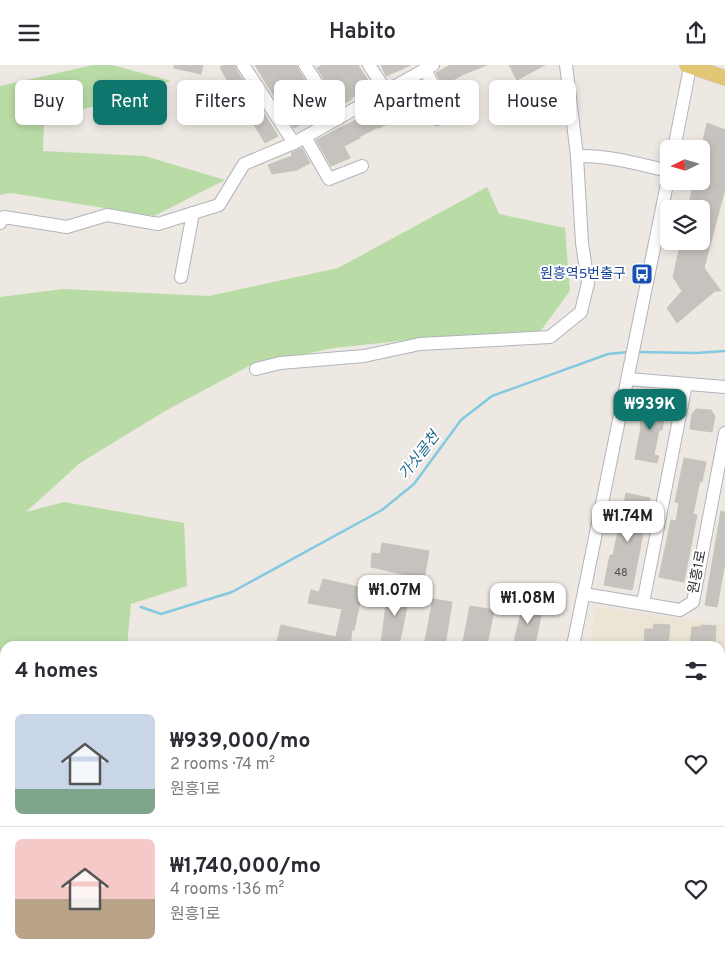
<!DOCTYPE html>
<html lang="en">
<head>
<meta charset="utf-8">
<style>
	body { margin:0; font-family:Overpass,"Noto Sans KR",sans-serif; background:#f2f2f3; color:#2b2b33; height:100vh; display:flex; flex-direction:column; font-size:19px; white-space:nowrap }
	* { box-sizing:border-box; margin:0 }
	p { font-size:16px; color:#7c7c81 }
	.icon { flex:none; width:28px; height:28px; fill:none; stroke:currentColor; stroke-width:2; stroke-linecap:round; stroke-linejoin:round }
	.map { position:relative; flex:1; overflow:hidden }
	.details { position:absolute; left:0px; top:576px; width:725px; height:321px; display:flex; flex-direction:column; background:#fff; border-radius:15px 15px 0 0; box-shadow:0 2px 8px #0003 }
	.details>* { flex:none }
	.guide { position:absolute; left:15px; top:15px; width:695px; height:45px; display:flex; gap:10px }
	.needle { width:32px; rotate:265deg }
	.tools { position:absolute; left:660px; top:75px; display:grid; gap:10px }
	.tools a { display:grid; place-items:center; width:50px; height:50px; border-radius:8px; background:#fff; box-shadow:0 2px 8px #0003; font-size:25px }
	.price { position:absolute; translate:-50% -42px; padding:0 11px; border-radius:10px; background:#fff; color:#222; font-size:16px; line-height:32px; filter:drop-shadow(0 1px 2px #0008) }
	.price::after { content:''; position:absolute; left:50%; top:30px; width:15px; height:11px; margin-left:-8px; background:inherit; clip-path:polygon(0 0,100% 0,50% 100%) }
	.price.active { background:#0f766e; color:#fff }
	ul { padding:0; list-style:none }
	li { display:flex; align-items:center; gap:15px; height:125px; padding:0 15px }
	li+li { border-top:1px solid #e1e1e2 }
	li span { display:grid; place-items:center; flex:none; width:140px; height:100px; border-radius:8px; color:#555 }
	li>.icon { margin-inline-start:auto }
	span .icon { width:60px; height:60px; fill:#fffc; stroke-width:1 }
	li b { font-size:21px }
	h2 { display:flex; justify-content:space-between; align-items:center; height:60px; padding:0 15px; font-size:21px }
	.chip { padding:0 18px; border-radius:8px; background:#fff; box-shadow:0 2px 8px #0003; font-size:18px; line-height:45px }
	.chip.active { background:#0f766e; color:#fff }
	header { display:flex; justify-content:space-between; align-items:center; height:65px; padding:0 15px; background:#fff; font-size:22px; font-weight:600 }
	.map>svg:first-child { display:block }
	.education { fill:#ece4d4 }
	.green { fill:#b9dca6 }
	.lines { fill:none; stroke-linecap:round; stroke-linejoin:round }
	.stream { stroke:#83c9e1; stroke-width:2.5 }
	.building { fill:#c6c2bd; stroke:#c8c4bb }
	.minor-casing { stroke:#b2b4bc; stroke-width:14 }
	.major-casing { stroke:#c8c8c8; stroke-width:16 }
	.minor { stroke:#fff; stroke-width:12 }
	.major { stroke:#e1c673; stroke-width:15 }
	.labels { text-anchor:middle; dominant-baseline:central; stroke-width:4; stroke-linejoin:round; paint-order:stroke }
	.number-label { font-size:11px; fill:#535251 }
	.transit-label { font-size:14px; fill:#164399; stroke:#fff; text-anchor:end }
	.street-label { font-size:14px; fill:#2d2d2d; stroke:#fff }
	.water-label { font-size:15px; font-style:italic; fill:#1f6a90; stroke:#fff }
</style>
</head>
<body>
<header><svg class="icon" aria-label="menu" viewBox="0 0 24 24"><path d="M4 6h16M4 12h16M4 18h16"/></svg>Habito<svg class="icon" aria-label="share" viewBox="0 0 24 24"><path d="M12 15V3M7 8l5-5 5 5M5 13v7h14v-7"/></svg></header>
<div class="map">
<svg width="725" height="897" viewBox="0 0 725 897">
	<rect width="100%" height="100%" fill="#ede8e2"/>
	<path class="education" d="M596 542 725 560V693H720V581H590Z"/>
	<g class="green">
		<path d="M93 0H112L171 16 111 37 44 54 43 86 145 91 225 115 154 151 11 128 0 130V21Z"/>
		<path d="M487 122 499 149 565 163 570 226 539 268 418 274 334 283 251 300 165 346 80 398 26 447 64 437 184 458 187 521 131 539 127 581H5V892L476 893V897H0V232L63 224 209 231 338 203Z"/>
	</g>
	<g class="lines">
		<g class="stream">
			<path d="M637 287 696 288 725 286"/>
			<path d="M141 542 161 549 232 527 382 445 414 419 461 355 492 331 608 289 629 287"/>
		</g>
	</g>
	<g class="building">
		<path d="M174 0H203L201 9 174 3Z"/>
		<path d="M224 0H235L236 4 278 71 265 78 229 19 220 2Z"/>
		<path d="M255 0H297L298 4 324 45 294 63 279 36H277Z"/>
		<path d="M322 0H358L369 17 367 25 351 33V35L340 40 317 3Z"/>
		<path d="M381 0H411L386 11Z"/>
		<path d="M450 0H487L462 10 443 21 436 8Z"/>
		<path d="M509 0H545L517 15Z"/>
		<path d="M420 20 430 38 379 63V62L359 72 360 73 344 81 350 93 331 101 316 75 356 55 355 54 390 39V38L408 30 407 28Z"/>
		<path d="M707 58 725 65V124L704 203 721 226H715L677 258 667 243 682 226 673 212 681 176H701V144H688L694 116H701V84Z"/>
		<path d="M302 83 310 98 297 105 272 109 268 100 292 91 291 88Z"/>
		<path d="M652 335 663 337 666 344 662 365H659L654 390 659 391 657 398 635 394 641 362 640 361 644 341Z"/>
		<path d="M696 344 711 345 715 351 712 367 690 364 692 349Z"/>
		<path d="M684 393 706 397 702 417 700 416 693 449 697 450 684 517 659 512 671 455 676 456 679 438 675 437Z"/>
		<path d="M626 428 650 433 632 525 604 520 610 490H613Z"/>
		<path d="M721 446 725 447V498L717 542 705 540Z"/>
		<path d="M382 478 429 486 424 514 371 502 372 488 380 489Z"/>
		<path d="M323 514 363 523 354 565H352L350 581H276L281 560 336 572 342 544 308 538 311 525 319 527Z"/>
		<path d="M388 523 410 527 399 581 381 579Z"/>
		<path d="M433 534 452 537 445 581H424Z"/>
		<path d="M523 538 543 540 535 581H513Z"/>
		<path d="M470 541 494 545 487 581H462Z"/>
		<path d="M654 559 670 560 668 581H644L645 564H653Z"/>
		<path d="M701 560 716 561 715 581H690L692 562H701Z"/>
	</g>
	<g class="lines">
		<g class="minor-casing">
			<g id="minor">
				<path d="M243 0 294 78"/>
				<path d="M305 0 339 53"/>
				<path d="M369 0 386 26"/>
				<path d="M425 5 442 36 437 54"/>
				<path d="M305 72 329 114 362 101"/>
				<path d="M674 84 690 2"/>
				<path d="M577 91C608 90 638 99 669 106"/>
				<path d="M0 158 4 152 67 162 107 150 158 159 219 140 244 99 294 78 433 0"/>
				<path d="M181 212 193 148"/>
				<path d="M256 304 280 298 364 291 420 279 550 272 581 247 588 218 582 178 577 91 566 0"/>
				<path d="M628 314 725 322"/>
				<path d="M584 529 680 545 693 537 725 368"/>
				<path d="M643 538 686 319"/>
				<path d="M573 581 669 109"/>
				<path d="M720 717 725 718"/>
				<path d="M663 894V892"/>
				<path d="M510 897 511 892"/>
			</g>
		</g>
		<g class="major-casing">
			<path id="major" d="M687 0 725 13"/>
		</g>
		<use href="#minor" class="minor"/>
		<use href="#major" class="major"/>
	</g>
	<defs>
		<g id="bus-square" transform="scale(1.125)"><rect x="-9" y="-9" width="18" height="18" rx="4" fill="#1a4fb4" stroke="#fff"/><path d="M-5-6H5V4H4V6H2V4H-2V6H-4V4H-5ZM-3.5-4V0h7V-4ZM-3.5 1.2v1.5H-2V1.2ZM2 1.2v1.5H3.5V1.2Z" fill="#fff"/></g>
	</defs>
	<g fill-rule="evenodd">
		<use href="#bus-square" x="642" y="209"/>
	</g>
	<g class="labels">
		<g class="number-label">
			<text x="621" y="508">48</text>
		</g>
		<g class="transit-label">
			<text x="626" y="209">원흥역5번출구</text>
		</g>
		<g class="street-label">
			<text transform="translate(698 507) rotate(-79)">원흥1로</text>
		</g>
		<g class="water-label">
			<text transform="translate(420 391) rotate(-52)">가싯골천</text>
		</g>
	</g>
</svg>
<div class="tools">
<a><svg class="needle" viewBox="-14 -14 28 28"><path d="M0-13l5 13h-10z" fill="#e53935"/><path d="M0 13l5-13h-10z" fill="#7c7c81"/></svg></a>
<a><svg class="icon" aria-label="layers" viewBox="0 0 24 24"><path d="M12 4l9 5-9 5-9-5zM3 14l9 5 9-5"/></svg></a>
</div>
<b class="price active" style="left:650px;top:366px">₩939K</b>
<b class="price" style="left:628px;top:478px">₩1.74M</b>
<b class="price" style="left:395px;top:552px">₩1.07M</b>
<b class="price" style="left:528px;top:560px">₩1.08M</b>
<div class="guide">
<a class="chip">Buy</a>
<a class="chip active">Rent</a>
<a class="chip">Filters</a>
<a class="chip">New</a>
<a class="chip">Apartment</a>
<a class="chip">House</a>
</div>
<section class="details">
<h2>4 homes<svg class="icon" aria-label="filters" viewBox="0 0 24 24"><path d="M4 7h16M4 17h16"/><circle cx="9" cy="7" r="2"/><circle cx="15" cy="17" r="2"/></svg></h2>
<ul>
<li><span style="background:linear-gradient(#c9d6e8 75%,#7fa58c 0)"><svg class="icon" aria-label="home" viewBox="0 0 24 24"><path d="M3 11l9-7 9 7M6 9v11h12V9"/></svg></span><div><b>₩939,000/mo</b><p>2 rooms · 74 m²</p><p>원흥1로</p></div><svg class="icon" aria-label="heart" viewBox="0 0 24 24"><path d="M12 20l-8-8c-3-5 5-10 8-4 3-6 11-1 8 4z"/></svg></li>
<li><span style="background:linear-gradient(#f6c9c9 60%,#b9a48a 0)"><svg class="icon" aria-label="home" viewBox="0 0 24 24"><path d="M3 11l9-7 9 7M6 9v11h12V9"/></svg></span><div><b>₩1,740,000/mo</b><p>4 rooms · 136 m²</p><p>원흥1로</p></div><svg class="icon" aria-label="heart" viewBox="0 0 24 24"><path d="M12 20l-8-8c-3-5 5-10 8-4 3-6 11-1 8 4z"/></svg></li>
</ul>
</section>
</div>
</body>
</html>
